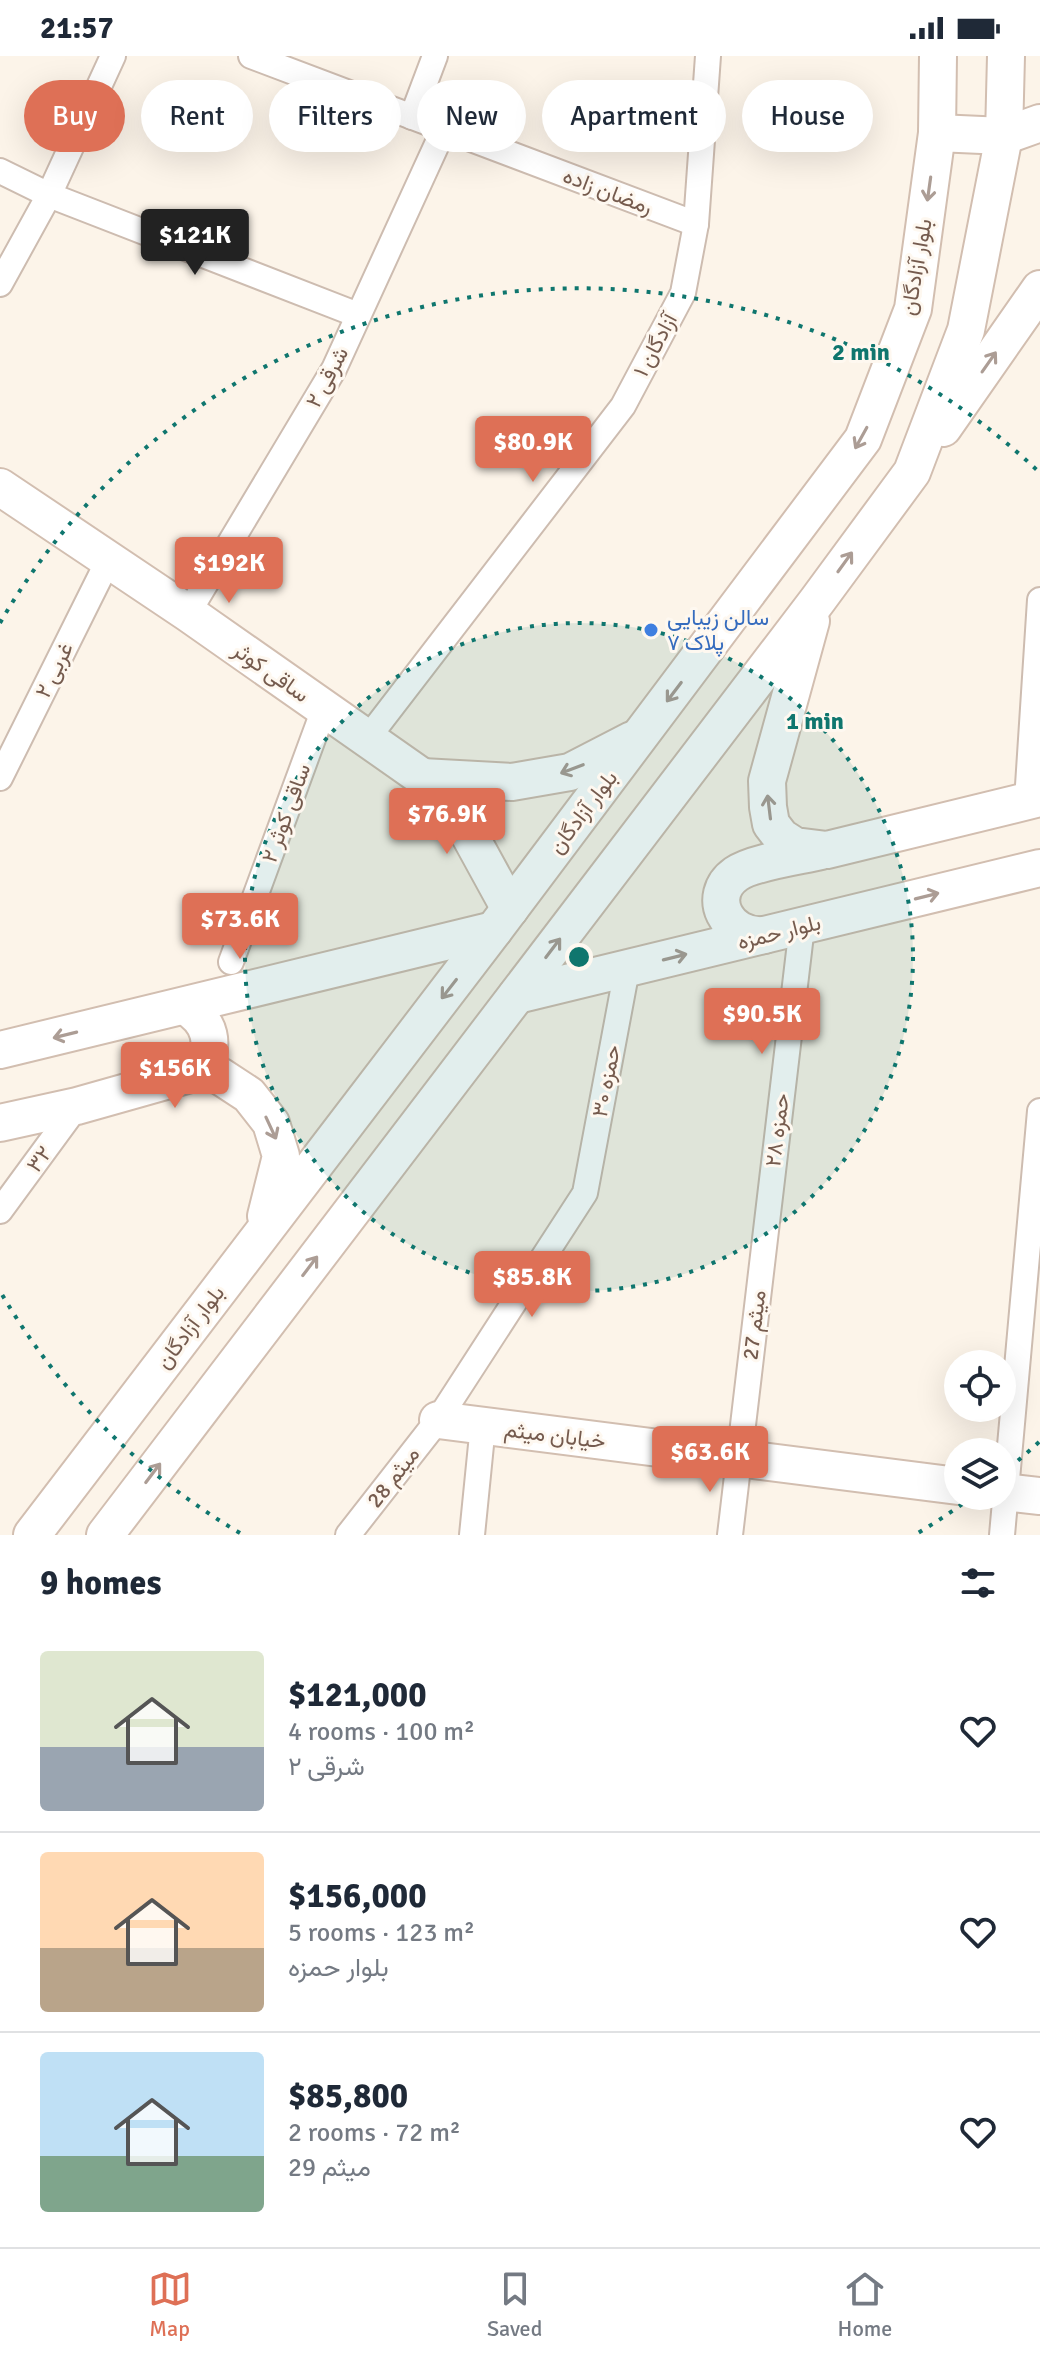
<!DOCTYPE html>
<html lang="en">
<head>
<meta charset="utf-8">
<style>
	body { margin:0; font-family:Signika,Vazirmatn,sans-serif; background:#f6f6f7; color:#1f2937; height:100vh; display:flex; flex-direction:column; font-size:30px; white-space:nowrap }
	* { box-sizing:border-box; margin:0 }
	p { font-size:26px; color:#747a83 }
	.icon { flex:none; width:44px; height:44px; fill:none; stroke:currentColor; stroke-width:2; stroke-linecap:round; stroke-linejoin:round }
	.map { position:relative; height:1479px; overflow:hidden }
	.details { display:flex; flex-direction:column; background:#fff; flex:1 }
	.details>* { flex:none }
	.hud { position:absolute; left:24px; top:24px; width:992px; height:72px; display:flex; gap:16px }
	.tools { position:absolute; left:944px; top:1294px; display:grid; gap:16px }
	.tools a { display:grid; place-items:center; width:72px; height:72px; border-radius:50%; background:#fff; box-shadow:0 8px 32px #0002; font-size:40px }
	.price { position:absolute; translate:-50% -68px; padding:0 18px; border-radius:8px; background:#de7056; color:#fff; font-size:26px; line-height:52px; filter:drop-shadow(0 2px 4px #0008) }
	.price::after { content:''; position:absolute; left:50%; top:48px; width:24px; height:18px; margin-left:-12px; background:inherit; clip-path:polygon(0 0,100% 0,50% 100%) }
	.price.on { background:#222; color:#fff }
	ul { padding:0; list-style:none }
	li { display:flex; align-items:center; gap:24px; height:200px; padding:0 40px }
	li+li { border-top:2px solid #e0e1e3 }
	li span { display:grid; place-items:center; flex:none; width:224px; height:160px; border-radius:8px; color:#555 }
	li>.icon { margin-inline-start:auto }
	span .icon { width:96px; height:96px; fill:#fffc; stroke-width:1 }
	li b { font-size:34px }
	h2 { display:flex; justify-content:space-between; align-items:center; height:96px; padding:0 40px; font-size:34px }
	.tag { padding:0 28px; border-radius:36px; background:#fff; box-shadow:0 8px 32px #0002; font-size:28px; line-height:72px }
	.tag.on { background:#de7056; color:#fff }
	.status { display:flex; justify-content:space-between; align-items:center; height:56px; padding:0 40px; background:#fff; direction:ltr }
	.status svg { height:22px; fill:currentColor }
	.tabs { display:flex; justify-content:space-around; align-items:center; height:112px; border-top:2px solid #e0e1e3; background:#fff; font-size:22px; color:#747a83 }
	.tabs a { display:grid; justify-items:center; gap:4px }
	.tabs .on { color:#de7056 }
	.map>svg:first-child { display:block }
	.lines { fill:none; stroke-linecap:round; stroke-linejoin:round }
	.street-casing { stroke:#cdbcb0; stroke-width:28 }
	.secondary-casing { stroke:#d2beb0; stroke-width:40 }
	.street { stroke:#fff; stroke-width:24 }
	.secondary { stroke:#fff; stroke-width:36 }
	.oneway { stroke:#ac9d95 }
	.ring { fill:none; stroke:#0f766e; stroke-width:4; stroke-dasharray:4 8 }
	.shop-dot { fill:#3f7fe0; stroke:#fef8f0; stroke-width:3 }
	.labels { text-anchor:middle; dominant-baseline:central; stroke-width:6; stroke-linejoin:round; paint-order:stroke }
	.street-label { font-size:22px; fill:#755b4e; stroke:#fef8f0 }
	.shop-label { font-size:22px; fill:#366cbe; stroke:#fef8f0; text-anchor:start }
	.centre { fill:#0f766e; stroke:#fef8f0; stroke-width:4 }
	.ring-label { font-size:24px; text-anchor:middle; font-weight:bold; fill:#0f766e; stroke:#fef8f0; stroke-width:6; stroke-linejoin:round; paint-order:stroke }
</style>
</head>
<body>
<div class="status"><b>21:57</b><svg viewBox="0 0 49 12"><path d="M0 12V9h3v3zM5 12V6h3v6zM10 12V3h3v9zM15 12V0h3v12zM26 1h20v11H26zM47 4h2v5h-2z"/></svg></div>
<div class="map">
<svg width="1040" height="1479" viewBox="0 0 1040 1479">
	<rect width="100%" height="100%" fill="#fcf4e9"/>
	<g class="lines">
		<g class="street-casing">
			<g id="street">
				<path d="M251 0 696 168"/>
				<path d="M412 61 435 0"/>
				<path d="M0 115 49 139 358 259"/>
				<path d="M0 228 49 139 113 0"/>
				<path d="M188 557 334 313 444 73"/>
				<path d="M367 683 623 350 683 237 696 168 708 0"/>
				<path d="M0 722 108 505"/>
				<path d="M1027 745 1040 544"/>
				<path d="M231 906 324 653"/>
				<path d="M0 1155 77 1050"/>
				<path d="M348 1479 438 1364 585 1137 627 913"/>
				<path d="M472 1479 483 1369"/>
				<path d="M730 1479 802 870"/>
				<path d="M1002 1479 1040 1055"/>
			</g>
		</g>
		<g class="secondary-casing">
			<g id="secondary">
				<path d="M937 77 1004 80 1040 67"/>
				<path d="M943 372 1040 233"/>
				<path d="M0 431 188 557 422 721 464 769 510 853"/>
				<path d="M811 565 767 725 768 751 771 768 781 781 795 790 827 794 1040 742"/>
				<path d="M422 721 512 726 570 716 632 684"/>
				<path d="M764 879C727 882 705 840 736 818 753 806 800 800 821 795"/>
				<path d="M517 939 1040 812"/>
				<path d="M185 950C211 966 216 988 201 1015"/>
				<path d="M0 994 494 874"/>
				<path d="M0 1067 77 1050 201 1015 220 1020 249 1039 271 1067 281 1100 266 1160"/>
				<path d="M438 1364 958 1430"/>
				<path d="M1002 1436 1040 1440"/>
				<path d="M32 1479 494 874 863 383 913 253 937 77 938 0"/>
				<path d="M105 1479 817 545 912 416 966 274 1004 80 1006 0"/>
			</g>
		</g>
		<use href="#street" class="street"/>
		<use href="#secondary" class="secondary"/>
	</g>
	<defs><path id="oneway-shaft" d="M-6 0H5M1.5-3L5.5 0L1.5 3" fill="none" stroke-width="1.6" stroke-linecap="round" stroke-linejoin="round" transform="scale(2)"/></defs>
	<g class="oneway">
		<use href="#oneway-shaft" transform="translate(929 133) rotate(98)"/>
		<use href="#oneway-shaft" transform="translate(989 306) rotate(-55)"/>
		<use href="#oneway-shaft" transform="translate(861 382) rotate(119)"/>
		<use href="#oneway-shaft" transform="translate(845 506) rotate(-54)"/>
		<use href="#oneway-shaft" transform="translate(674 636) rotate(127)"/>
		<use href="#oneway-shaft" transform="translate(572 713) rotate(159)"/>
		<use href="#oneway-shaft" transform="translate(769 751) rotate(-97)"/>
		<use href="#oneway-shaft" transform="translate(927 840) rotate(-14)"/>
		<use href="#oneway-shaft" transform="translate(553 892) rotate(-53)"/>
		<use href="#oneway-shaft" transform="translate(675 901) rotate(-14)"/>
		<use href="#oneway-shaft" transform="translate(449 933) rotate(128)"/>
		<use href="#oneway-shaft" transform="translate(65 979) rotate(166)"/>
		<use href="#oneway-shaft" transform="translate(271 1072) rotate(65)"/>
		<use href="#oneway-shaft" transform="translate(310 1210) rotate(-53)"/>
		<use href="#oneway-shaft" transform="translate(153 1417) rotate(-53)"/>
	</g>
	<circle cx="579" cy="901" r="334" fill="#0f766e" fill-opacity=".12"/>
	<g class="ring">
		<circle cx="579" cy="901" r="334"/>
		<path d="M1039 1386A668 668 0 0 1 1004 1416M972 1441A668 668 0 0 1 918 1477M240 1477A668 668 0 0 1 0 1235M0 567A668 668 0 0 1 1039 416"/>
	</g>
	<circle class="shop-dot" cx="651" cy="574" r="8"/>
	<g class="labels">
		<g class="street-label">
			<text transform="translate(608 135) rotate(21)">رمضان زاده</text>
			<text transform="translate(916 211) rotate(-80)">بلوار آزادگان</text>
			<text transform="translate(655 289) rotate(-62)">آزادگان ۱</text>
			<text transform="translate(327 321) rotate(-62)">۲ شرقی</text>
			<text transform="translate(54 614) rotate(-64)">۲ غربی</text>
			<text transform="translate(271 616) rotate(35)">ساقی کوثر</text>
			<text transform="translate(583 756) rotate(-53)">بلوار آزادگان</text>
			<text transform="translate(286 757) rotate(-70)">ساقی کوثر ۲</text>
			<text transform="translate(779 876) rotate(-14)">بلوار حمزه</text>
			<text transform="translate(606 1025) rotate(-79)">حمزه ۳۰</text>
			<text transform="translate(777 1074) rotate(-83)">حمزه ۲۸</text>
			<text transform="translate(39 1103) rotate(-54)">۳۲</text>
			<text transform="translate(754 1269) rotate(-83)">میثم 27</text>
			<text transform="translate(190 1271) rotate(-53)">بلوار آزادگان</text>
			<text transform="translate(555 1379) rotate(7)">خیابان میثم</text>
			<text transform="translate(393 1421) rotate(-52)">میثم 28</text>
		</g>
		<g class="shop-label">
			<text x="667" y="561">سالن زیبایی<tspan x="667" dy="25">پلاک ۷</tspan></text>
		</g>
	</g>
	<circle cx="579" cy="901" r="12" class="centre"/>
	<g class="ring-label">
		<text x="861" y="304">2 min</text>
		<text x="815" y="673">1 min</text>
	</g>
</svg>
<div class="tools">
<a><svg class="icon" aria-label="locate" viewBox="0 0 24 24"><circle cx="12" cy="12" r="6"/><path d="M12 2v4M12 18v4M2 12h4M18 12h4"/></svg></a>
<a><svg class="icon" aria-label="layers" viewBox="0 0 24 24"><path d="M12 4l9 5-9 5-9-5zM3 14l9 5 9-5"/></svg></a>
</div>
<b class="price on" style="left:195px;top:221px">$121K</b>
<b class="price" style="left:533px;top:428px">$80.9K</b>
<b class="price" style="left:229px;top:549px">$192K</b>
<b class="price" style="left:447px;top:800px">$76.9K</b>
<b class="price" style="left:240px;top:905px">$73.6K</b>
<b class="price" style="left:762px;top:1000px">$90.5K</b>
<b class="price" style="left:175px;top:1054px">$156K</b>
<b class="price" style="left:532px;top:1263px">$85.8K</b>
<b class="price" style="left:710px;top:1438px">$63.6K</b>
<div class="hud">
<a class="tag on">Buy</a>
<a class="tag">Rent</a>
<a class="tag">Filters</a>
<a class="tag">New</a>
<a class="tag">Apartment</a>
<a class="tag">House</a>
</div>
</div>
<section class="details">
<h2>9 homes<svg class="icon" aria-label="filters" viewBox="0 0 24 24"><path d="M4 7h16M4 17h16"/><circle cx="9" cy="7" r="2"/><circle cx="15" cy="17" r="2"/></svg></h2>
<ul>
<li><span style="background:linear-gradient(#dfe7d0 60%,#9aa5b1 0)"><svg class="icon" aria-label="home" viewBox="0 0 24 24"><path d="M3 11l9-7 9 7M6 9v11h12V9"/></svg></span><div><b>$121,000</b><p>4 rooms · 100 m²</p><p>۲ شرقی</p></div><svg class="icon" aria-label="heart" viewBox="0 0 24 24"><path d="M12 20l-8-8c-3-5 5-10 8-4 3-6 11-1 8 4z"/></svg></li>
<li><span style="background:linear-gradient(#ffd9b3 60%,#b9a48a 0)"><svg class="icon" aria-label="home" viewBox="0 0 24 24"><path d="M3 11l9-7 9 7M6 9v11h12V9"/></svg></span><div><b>$156,000</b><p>5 rooms · 123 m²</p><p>بلوار حمزه</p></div><svg class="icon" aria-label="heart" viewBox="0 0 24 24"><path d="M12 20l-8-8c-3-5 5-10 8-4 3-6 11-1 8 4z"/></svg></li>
<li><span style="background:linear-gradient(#bfe0f5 65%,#7fa58c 0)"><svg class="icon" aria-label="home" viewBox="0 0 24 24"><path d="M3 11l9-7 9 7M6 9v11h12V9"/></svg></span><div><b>$85,800</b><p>2 rooms · 72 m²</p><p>میثم 29</p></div><svg class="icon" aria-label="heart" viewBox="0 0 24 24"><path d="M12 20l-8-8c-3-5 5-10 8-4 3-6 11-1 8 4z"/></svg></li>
</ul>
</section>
<nav class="tabs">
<a class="on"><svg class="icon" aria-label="map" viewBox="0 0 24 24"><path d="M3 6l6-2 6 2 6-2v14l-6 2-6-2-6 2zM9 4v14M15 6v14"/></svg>Map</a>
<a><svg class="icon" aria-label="saved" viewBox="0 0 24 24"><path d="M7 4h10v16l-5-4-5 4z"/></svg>Saved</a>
<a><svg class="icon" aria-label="home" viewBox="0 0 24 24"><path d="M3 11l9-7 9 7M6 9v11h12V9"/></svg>Home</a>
</nav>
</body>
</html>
